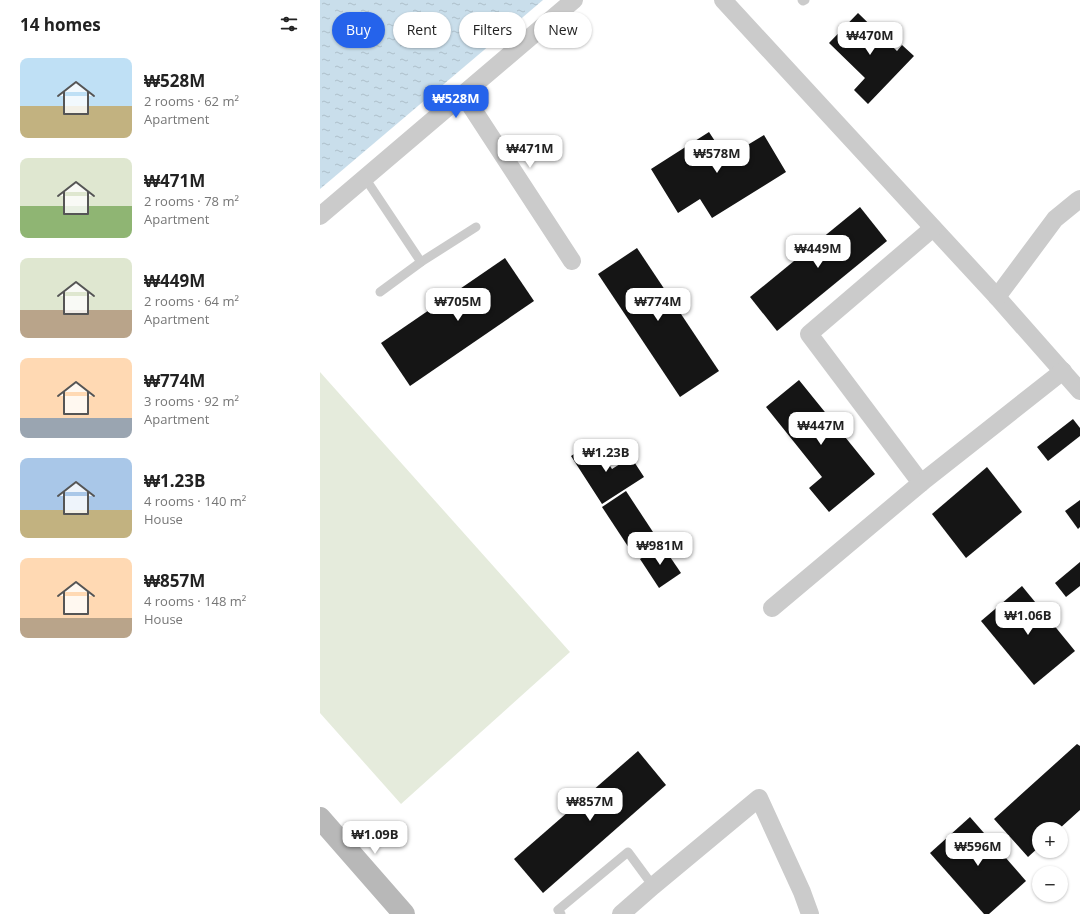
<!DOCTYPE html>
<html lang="en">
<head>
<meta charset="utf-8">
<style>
	body { margin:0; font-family:"Open Sans",sans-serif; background:#f6f6f6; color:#222; height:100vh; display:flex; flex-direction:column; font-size:15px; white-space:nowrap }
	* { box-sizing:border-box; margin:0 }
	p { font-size:13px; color:#767676 }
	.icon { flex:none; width:22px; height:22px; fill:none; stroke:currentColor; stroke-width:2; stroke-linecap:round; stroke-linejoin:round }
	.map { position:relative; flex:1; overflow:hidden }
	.side { display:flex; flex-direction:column; background:#fff; width:320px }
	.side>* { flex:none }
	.banner { position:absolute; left:12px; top:12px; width:380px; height:36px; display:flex; gap:8px }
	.controls { position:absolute; left:712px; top:822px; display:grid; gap:8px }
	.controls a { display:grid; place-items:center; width:36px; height:36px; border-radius:50%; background:#fff; box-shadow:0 1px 3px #0004; font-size:20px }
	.price { position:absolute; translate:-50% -34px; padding:0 9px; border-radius:8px; background:#fff; color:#222; font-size:13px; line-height:26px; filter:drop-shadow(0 1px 2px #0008) }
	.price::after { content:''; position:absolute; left:50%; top:24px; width:12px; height:9px; margin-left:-6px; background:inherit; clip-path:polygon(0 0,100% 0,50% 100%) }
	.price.current { background:#2563eb; color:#fff }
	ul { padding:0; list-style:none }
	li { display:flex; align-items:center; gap:12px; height:100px; padding:0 20px }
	li span { display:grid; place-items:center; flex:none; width:112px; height:80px; border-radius:8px; color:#555 }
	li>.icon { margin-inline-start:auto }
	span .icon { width:48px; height:48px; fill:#fffc; stroke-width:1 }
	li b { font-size:17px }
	h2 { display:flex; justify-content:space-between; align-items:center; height:48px; padding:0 20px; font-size:17px }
	.tag { padding:0 14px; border-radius:18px; background:#fff; box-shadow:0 1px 3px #0004; font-size:14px; line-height:36px }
	.tag.current { background:#2563eb; color:#fff }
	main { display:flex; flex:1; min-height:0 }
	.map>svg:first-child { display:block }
	.garden { fill:#e5ebdc }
	.water { fill:url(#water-ripples) }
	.building { fill:#151515 }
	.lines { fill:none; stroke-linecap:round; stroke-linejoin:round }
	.lane { stroke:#cbcbcb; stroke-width:9 }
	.street { stroke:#cbcbcb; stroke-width:18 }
	.secondary { stroke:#b8b8b8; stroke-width:22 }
</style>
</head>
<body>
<main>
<section class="side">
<h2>14 homes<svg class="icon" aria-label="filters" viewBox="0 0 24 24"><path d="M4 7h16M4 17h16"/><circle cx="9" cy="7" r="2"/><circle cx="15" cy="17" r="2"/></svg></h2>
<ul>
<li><span style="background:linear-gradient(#bfe0f5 60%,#c2b280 0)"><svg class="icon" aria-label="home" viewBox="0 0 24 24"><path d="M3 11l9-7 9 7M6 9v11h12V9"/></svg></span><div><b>₩528M</b><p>2 rooms · 62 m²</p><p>Apartment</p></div></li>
<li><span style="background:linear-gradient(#dfe7d0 60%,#8fb573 0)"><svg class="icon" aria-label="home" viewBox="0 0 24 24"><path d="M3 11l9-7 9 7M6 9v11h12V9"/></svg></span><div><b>₩471M</b><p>2 rooms · 78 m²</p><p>Apartment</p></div></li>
<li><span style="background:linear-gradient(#dfe7d0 65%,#b9a48a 0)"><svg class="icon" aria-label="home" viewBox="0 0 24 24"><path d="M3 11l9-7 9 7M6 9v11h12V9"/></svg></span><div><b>₩449M</b><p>2 rooms · 64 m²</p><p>Apartment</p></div></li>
<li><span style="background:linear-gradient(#ffd9b3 75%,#9aa5b1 0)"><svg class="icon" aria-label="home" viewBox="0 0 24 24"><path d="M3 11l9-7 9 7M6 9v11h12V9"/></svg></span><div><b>₩774M</b><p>3 rooms · 92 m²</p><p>Apartment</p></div></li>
<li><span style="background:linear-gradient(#a9c7e8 65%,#c2b280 0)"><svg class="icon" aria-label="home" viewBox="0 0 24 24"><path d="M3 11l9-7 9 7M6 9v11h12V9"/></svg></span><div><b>₩1.23B</b><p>4 rooms · 140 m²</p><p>House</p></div></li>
<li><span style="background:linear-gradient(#ffd9b3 75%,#b9a48a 0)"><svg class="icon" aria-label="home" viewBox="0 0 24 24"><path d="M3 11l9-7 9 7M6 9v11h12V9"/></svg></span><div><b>₩857M</b><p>4 rooms · 148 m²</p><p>House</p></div></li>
</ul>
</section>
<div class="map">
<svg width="760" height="914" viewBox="0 0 760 914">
	<defs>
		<pattern id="water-ripples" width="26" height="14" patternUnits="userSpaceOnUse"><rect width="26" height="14" fill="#c9deeb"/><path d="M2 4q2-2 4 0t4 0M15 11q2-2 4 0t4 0" fill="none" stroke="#adbfca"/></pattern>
	</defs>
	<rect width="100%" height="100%" fill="#fff"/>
	<path class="garden" d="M0 372 250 652 81 804 0 713Z"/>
	<path class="water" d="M0 0H223L0 189Z"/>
	<g class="building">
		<path d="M538 13 577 51 582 45 594 56 548 104 534 90 545 78 509 43Z"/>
		<path d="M389 132 406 158 444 135 466 172 392 218 380 199 358 213 331 169Z"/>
		<path d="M540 207 567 241 457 331 430 297Z"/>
		<path d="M317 248 399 371 360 397 278 274Z"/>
		<path d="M185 258 214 301 90 386 61 343Z"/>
		<path d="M479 380 555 474 509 512 489 488 502 477 446 407Z"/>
		<path d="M753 419 760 428V436L728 461 717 447Z"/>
		<path d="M274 441 292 469 311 457 324 477 282 504 251 456Z"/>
		<path d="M667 467 702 512 646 558 612 514Z"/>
		<path d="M306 491 333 532 309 548 282 507Z"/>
		<path d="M760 500V527L758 529 745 511Z"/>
		<path d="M342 545 361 573 339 588 320 559Z"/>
		<path d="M760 562V586L746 597 735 583Z"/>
		<path d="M702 586 755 651 714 685 661 621Z"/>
		<path d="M757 744 760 746V810L739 829H719V847L708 857 674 819Z"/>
		<path d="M318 751 346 785 223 893 194 859Z"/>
		<path d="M650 817 706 881 669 914H664L610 853Z"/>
	</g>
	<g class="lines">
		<g class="lane">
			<path d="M482 0 483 1 485 0"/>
			<path d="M45 178 101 262 60 292"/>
			<path d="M101 262 156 227"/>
			<path d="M241 914 238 910 308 852 333 886"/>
		</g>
		<g class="street">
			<path d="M403 0 677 297 760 391"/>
			<path d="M143 94 252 261"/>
			<path d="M0 216 254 0"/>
			<path d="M677 297 735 219 757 201 760 199"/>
			<path d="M601 483 489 334 613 228"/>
			<path d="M452 608 601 483 743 371"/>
			<path d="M301 914 333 886 439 798 482 892 490 914"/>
		</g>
		<path class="secondary" d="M0 818 84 914"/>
	</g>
</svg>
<div class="controls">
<a>+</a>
<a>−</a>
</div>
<b class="price" style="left:550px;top:56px">₩470M</b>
<b class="price current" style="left:136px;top:119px">₩528M</b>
<b class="price" style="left:210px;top:169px">₩471M</b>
<b class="price" style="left:397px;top:174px">₩578M</b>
<b class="price" style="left:498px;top:269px">₩449M</b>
<b class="price" style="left:138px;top:322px">₩705M</b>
<b class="price" style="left:338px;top:322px">₩774M</b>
<b class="price" style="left:501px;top:446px">₩447M</b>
<b class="price" style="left:286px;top:473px">₩1.23B</b>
<b class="price" style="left:340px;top:566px">₩981M</b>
<b class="price" style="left:708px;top:636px">₩1.06B</b>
<b class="price" style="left:270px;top:822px">₩857M</b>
<b class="price" style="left:55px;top:855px">₩1.09B</b>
<b class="price" style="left:658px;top:867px">₩596M</b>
<div class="banner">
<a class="tag current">Buy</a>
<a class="tag">Rent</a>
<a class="tag">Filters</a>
<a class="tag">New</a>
</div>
</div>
</main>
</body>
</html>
